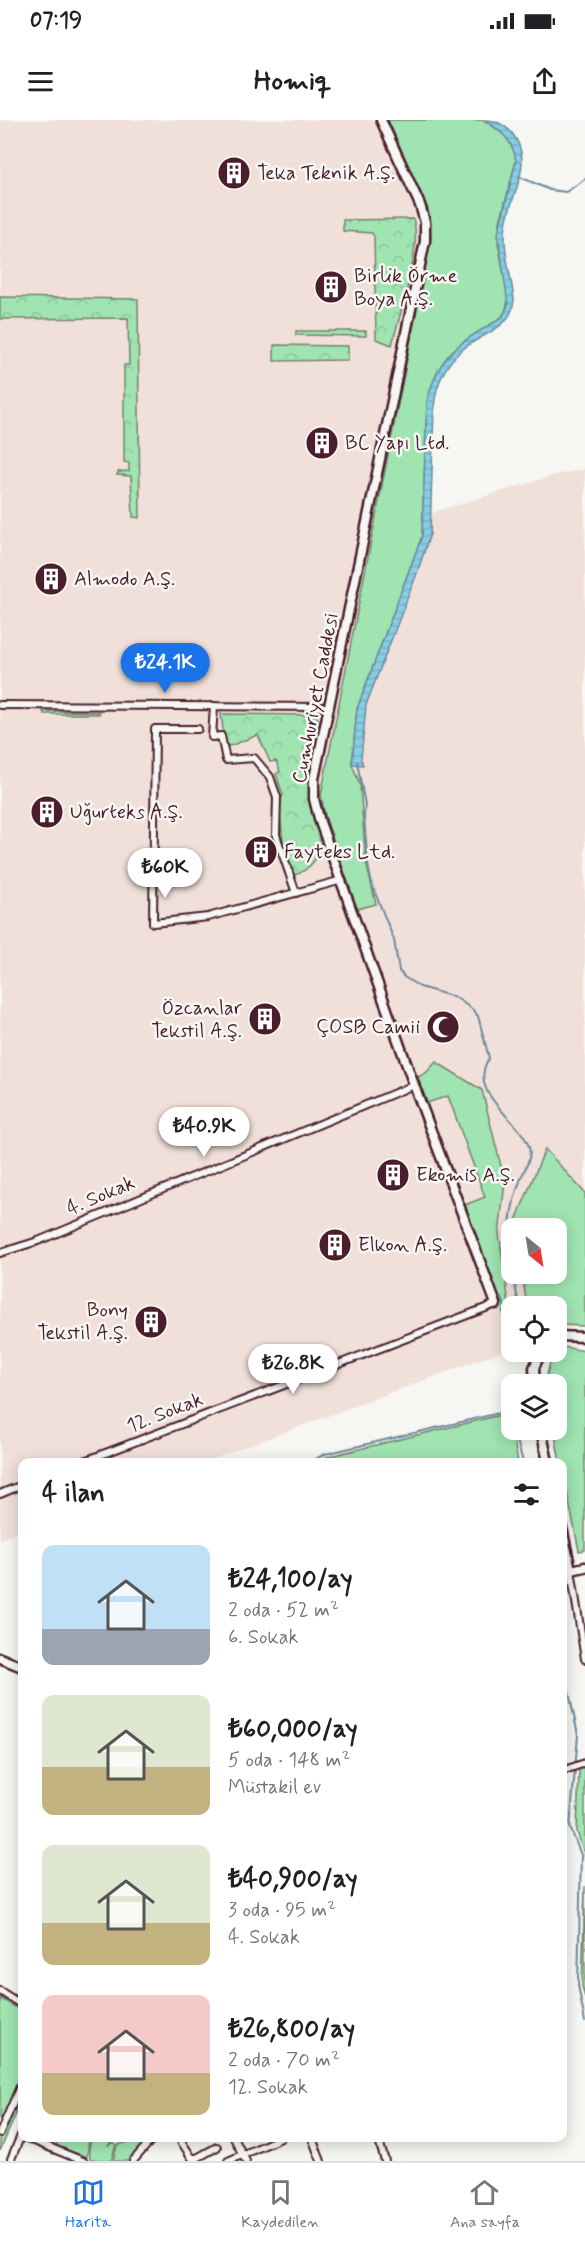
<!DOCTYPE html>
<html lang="tr">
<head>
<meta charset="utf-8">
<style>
	body { margin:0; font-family:Mynerve,sans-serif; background:#f6f6f6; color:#202124; height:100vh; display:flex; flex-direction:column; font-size:22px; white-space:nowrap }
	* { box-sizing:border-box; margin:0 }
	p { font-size:20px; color:#757577 }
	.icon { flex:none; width:33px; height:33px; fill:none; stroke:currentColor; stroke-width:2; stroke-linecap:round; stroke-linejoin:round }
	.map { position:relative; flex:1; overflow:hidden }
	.details { position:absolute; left:18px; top:1338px; width:549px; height:684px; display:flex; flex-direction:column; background:#fff; border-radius:12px; box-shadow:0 3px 15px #0003 }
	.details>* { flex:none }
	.needle { width:39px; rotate:150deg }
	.tools { position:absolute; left:501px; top:1098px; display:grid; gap:12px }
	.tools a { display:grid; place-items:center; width:66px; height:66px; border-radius:12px; background:#fff; box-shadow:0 3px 15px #0003; font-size:30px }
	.price { position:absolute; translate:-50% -51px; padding:0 14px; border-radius:21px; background:#fff; color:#222; font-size:20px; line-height:39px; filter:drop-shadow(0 2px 3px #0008) }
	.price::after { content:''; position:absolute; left:50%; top:36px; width:18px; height:14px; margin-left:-9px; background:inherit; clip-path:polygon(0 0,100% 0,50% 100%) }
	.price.on { background:#1a73e8; color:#fff }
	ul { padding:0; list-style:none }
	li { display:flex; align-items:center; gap:18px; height:150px; padding:0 24px }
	li span { display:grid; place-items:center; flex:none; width:168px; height:120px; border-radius:12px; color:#555 }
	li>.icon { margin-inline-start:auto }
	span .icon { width:72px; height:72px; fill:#fffc; stroke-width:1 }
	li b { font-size:26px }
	h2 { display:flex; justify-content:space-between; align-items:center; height:72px; padding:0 24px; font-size:26px }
	.status { display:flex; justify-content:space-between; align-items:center; height:42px; padding:0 30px; background:#fff; direction:ltr }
	.status svg { height:16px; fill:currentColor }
	header { display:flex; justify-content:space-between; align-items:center; height:78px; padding:0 24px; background:#fff; font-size:27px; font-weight:700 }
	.tabs { display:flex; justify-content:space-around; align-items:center; height:84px; border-top:2px solid #e0e0e0; background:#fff; font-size:16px; color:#757577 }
	.tabs a { display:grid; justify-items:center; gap:3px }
	.tabs .on { color:#1a73e8 }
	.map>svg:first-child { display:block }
	.built { fill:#f1e0d9 }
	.green { fill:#9fe4b1; stroke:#74826e; stroke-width:1.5 }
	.forest { fill:url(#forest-crowns); stroke:#74826e; stroke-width:1.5 }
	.water { fill:url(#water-rules); stroke:#6d899b; stroke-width:1.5 }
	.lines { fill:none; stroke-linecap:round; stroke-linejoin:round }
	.stream { stroke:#6d899b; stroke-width:2 }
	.minor-casing { stroke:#4a1f2b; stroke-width:10 }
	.tertiary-casing { stroke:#4a1f2b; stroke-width:13 }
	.minor { stroke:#f6f6f2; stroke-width:6 }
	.tertiary { stroke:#f6f6f2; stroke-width:8 }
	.labels { text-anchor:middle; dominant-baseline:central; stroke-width:5; stroke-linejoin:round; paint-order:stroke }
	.poi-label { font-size:20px; fill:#4a1f2b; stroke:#f6f6f2; text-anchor:start }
	.street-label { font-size:20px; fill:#4a1f2b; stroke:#f6f6f2 }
</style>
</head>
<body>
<div class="status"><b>07:19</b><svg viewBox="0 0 49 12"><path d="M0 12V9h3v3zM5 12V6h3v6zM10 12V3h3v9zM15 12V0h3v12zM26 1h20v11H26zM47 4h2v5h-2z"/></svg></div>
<header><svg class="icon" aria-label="menu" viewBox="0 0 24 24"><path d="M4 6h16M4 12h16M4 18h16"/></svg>Homiq<svg class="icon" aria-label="share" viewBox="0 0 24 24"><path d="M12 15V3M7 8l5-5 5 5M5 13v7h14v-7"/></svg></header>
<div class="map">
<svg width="585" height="2041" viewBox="0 0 585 2041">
	<defs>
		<pattern id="forest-crowns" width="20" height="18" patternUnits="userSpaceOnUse" patternTransform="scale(1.5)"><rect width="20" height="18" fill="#9fe4b1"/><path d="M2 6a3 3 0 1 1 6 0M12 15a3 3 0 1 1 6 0" fill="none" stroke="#8ac398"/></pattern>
		<pattern id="water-rules" width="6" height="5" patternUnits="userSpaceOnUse" patternTransform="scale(1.5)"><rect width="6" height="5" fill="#85cfe6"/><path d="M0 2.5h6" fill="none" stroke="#74b1c5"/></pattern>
	</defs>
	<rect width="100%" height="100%" fill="#f6f6f2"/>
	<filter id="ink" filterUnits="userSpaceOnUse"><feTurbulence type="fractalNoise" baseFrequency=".0167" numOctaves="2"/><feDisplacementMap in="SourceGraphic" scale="12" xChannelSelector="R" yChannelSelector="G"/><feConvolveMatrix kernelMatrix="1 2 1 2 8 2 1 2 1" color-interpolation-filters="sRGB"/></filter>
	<g filter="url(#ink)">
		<path class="built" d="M0 0H417L473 18 439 216 417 397 555 355 585 349V1075L515 1103V1108H512V1154H522L527 1186H512L511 1225 508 1229 204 1342H22V1410L0 1419Z"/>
		<g class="green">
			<path d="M388 0H484L506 16 515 32 516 41 500 102 498 122 508 177C507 187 506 194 498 200 457 225 439 233 427 282L422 416 357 589 352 644 360 665 366 742 376 784 357 789 325 696 321 675 431 117 428 89Z"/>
			<path d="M43 591 99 592V594H44Z"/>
			<path d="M436 942 482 970 505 1062 499 1114 511 1198H505L465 1085 485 1077 448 976 427 983 418 957 426 953Z"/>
			<path d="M545 1029 585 1073V1206L557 1205 556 1186H527L522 1154H556V1108H515V1103Z"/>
			<path d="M564 1227 585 1231V1430L579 1431 563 1353 562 1342H560L554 1310H556V1264H546V1259L552 1234Z"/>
			<path d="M509 1293 518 1342H318L326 1337Z"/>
			<path d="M585 1648V1736L577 1712 579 1649Z"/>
			<path d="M585 1766V1878L582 1866Z"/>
			<path d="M0 1878 22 1891V1980L0 2031Z"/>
			<path d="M59 2018H89L87 2037 58 2027 56 2022Z"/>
			<path d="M91 2018H110L111 2022 108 2026 113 2022 116 2025 111 2041 90 2039 89 2028Z"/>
			<path d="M129 2018H147L129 2041H113L117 2025 125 2023Z"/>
		</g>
		<g class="forest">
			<path d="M413 99C423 126 399 196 392 225L376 219 374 117 372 113 343 111V100Z"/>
			<path d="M0 177 138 179 140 398 133 397 131 356 117 355 118 352 129 351V343L124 342V245H129L128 198 0 199Z"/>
			<path d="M296 211H366V216L296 215Z"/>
			<path d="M274 225 348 226V240L274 241Z"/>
			<path d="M221 594 311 595 317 596 320 606 311 653 310 679 324 728C315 739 307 754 292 755L283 721 279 684 283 675 276 654 280 651 276 641 270 642 258 615 230 626 225 625Z"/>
		</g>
		<path class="water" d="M484 0C495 0 504 4 512 13 538 46 505 80 505 115 504 136 512 159 514 180 512 209 482 213 463 229 445 244 436 264 434 287L430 414 416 456 366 585 361 639 363 645 352 644 357 589 422 416 427 282C439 233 457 225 498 200L503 196 508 185 498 114 516 41C513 20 501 11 484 0Z"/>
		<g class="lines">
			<g class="stream">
				<path d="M520 57 550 70 566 72 585 59"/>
				<path d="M357 642 365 685 364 697 368 745 372 765 394 820 399 851 404 857 420 867 455 877 472 889 478 896 489 938C466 975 519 997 529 1027 532 1038 525 1048 521 1058 509 1090 508 1111 512 1144"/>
				<path d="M513 1154 519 1186"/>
				<path d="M502 1178 505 1187"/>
				<path d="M511 1258 512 1282"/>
				<path d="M514 1310 523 1342"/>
				<path d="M310 1342 325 1334 512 1290"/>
				<path d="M562 1540 578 1615 570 1707 581 1735 578 1865 585 1902"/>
			</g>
			<g class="minor-casing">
				<g id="minor">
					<path d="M0 585 330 587"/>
					<path d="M214 586 212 617 221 616 226 640 254 638 270 657 277 677 276 715 296 773"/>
					<path d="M198 609H155L153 803 208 797 342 760"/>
					<path d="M0 1133 38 1121 414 965"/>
					<path d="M82 1342 496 1184"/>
					<path d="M0 1374 22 1365"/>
					<path d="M571 1450 585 1539"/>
					<path d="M562 1651 585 1643"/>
					<path d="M0 1871 22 1885"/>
					<path d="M0 2013 22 1962"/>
					<path d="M27 2018 83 2041"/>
					<path d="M179 2018 192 2038H197L217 2027"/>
					<path d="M234 2018 246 2041"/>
					<path d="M312 2018 321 2041"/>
					<path d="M378 2018 385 2041"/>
					<path d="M11 2039 22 2013"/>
					<path d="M133 2041 153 2018"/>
					<path d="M228 2041 281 2018"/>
				</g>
			</g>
			<g class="tertiary-casing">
				<g id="tertiary">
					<path d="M381 0 420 85 425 102V121L314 659V679L320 702 414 965 496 1184"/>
					<path d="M556 1216 585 1217"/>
					<path d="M535 1264 534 1248 541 1232"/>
					<path d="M541 1310 548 1342"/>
					<path d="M562 1408 571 1450"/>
					<path d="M562 1452 585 1447"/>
					<path d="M0 1538 22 1547"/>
				</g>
			</g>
			<use href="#minor" class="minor"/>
			<use href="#tertiary" class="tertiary"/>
		</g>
	</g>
	<defs>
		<g id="building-disc" transform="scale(1.725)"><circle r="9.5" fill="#4a1f2b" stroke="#f6f6f2"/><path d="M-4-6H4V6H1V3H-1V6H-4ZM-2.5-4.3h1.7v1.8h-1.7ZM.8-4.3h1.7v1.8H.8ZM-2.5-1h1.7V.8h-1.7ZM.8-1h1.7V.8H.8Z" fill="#fff"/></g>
		<g id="mosque-disc" transform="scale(1.725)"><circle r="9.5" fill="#4a1f2b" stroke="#f6f6f2"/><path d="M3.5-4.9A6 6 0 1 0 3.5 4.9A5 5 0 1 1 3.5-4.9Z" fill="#fff"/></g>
	</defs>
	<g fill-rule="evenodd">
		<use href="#building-disc" x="234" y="53"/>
		<use href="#building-disc" x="331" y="167"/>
		<use href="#building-disc" x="322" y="323"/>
		<use href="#building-disc" x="51" y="459"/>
		<use href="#building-disc" x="47" y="692"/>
		<use href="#building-disc" x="261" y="732"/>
		<use href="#building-disc" x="265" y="899"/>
		<use href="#mosque-disc" x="443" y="907"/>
		<use href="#building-disc" x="393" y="1055"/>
		<use href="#building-disc" x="335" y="1125"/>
		<use href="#building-disc" x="151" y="1202"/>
	</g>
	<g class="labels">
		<g class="poi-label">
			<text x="257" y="53">Teka Teknik A.Ş.</text>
			<text x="354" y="156">Birlik Örme<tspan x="354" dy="23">Boya A.Ş.</tspan></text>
			<text x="345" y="323">BC Yapı Ltd.</text>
			<text x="74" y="459">Almodo A.Ş.</text>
			<text x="70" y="692">Uğurteks A.Ş.</text>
			<text x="284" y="732">Fayteks Ltd.</text>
			<text x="242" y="888" text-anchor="end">Özcanlar<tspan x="242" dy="23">Tekstil A.Ş.</tspan></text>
			<text x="420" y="907" text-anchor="end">ÇOSB Camii</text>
			<text x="416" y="1055">Ekomis A.Ş.</text>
			<text x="358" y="1125">Elkon A.Ş.</text>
			<text x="128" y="1190" text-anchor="end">Bony<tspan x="128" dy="23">Tekstil A.Ş.</tspan></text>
		</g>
		<g class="street-label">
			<text transform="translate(316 578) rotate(-79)">Cumhuriyet Caddesi</text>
			<text transform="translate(101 1076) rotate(-23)">4. Sokak</text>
			<text transform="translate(165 1293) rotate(-21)">12. Sokak</text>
		</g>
	</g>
</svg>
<div class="tools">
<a><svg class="needle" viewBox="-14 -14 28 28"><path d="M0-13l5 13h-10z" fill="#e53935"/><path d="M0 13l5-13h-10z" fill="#757577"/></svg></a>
<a><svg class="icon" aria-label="locate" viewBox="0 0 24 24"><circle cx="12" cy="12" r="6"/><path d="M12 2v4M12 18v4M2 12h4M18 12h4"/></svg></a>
<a><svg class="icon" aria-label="layers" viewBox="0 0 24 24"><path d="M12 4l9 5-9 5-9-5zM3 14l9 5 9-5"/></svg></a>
</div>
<b class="price on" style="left:165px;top:574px">₺24.1K</b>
<b class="price" style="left:165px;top:779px">₺60K</b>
<b class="price" style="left:204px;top:1038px">₺40.9K</b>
<b class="price" style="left:293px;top:1275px">₺26.8K</b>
<section class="details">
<h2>4 ilan<svg class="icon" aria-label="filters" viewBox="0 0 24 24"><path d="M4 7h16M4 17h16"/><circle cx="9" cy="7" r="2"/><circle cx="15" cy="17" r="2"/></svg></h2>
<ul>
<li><span style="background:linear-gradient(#bfe0f5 70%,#9aa5b1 0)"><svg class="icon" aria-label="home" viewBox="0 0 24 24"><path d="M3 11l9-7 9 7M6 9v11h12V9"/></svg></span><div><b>₺24,100/ay</b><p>2 oda · 52 m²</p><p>6. Sokak</p></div></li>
<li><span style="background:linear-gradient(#dfe7d0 60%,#c2b280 0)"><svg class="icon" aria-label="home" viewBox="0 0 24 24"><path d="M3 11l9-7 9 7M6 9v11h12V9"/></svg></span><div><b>₺60,000/ay</b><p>5 oda · 148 m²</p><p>Müstakil ev</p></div></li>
<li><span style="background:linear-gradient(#dfe7d0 65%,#c2b280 0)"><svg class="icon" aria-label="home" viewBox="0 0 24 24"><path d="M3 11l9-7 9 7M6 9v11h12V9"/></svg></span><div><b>₺40,900/ay</b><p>3 oda · 95 m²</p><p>4. Sokak</p></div></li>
<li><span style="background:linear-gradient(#f6c9c9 65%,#c2b280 0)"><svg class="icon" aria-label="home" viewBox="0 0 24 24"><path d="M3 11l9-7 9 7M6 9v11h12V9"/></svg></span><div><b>₺26,800/ay</b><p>2 oda · 70 m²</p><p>12. Sokak</p></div></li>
</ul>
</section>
</div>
<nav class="tabs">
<a class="on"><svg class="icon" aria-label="map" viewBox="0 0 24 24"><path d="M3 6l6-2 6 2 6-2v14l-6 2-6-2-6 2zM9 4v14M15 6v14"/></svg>Harita</a>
<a><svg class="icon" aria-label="saved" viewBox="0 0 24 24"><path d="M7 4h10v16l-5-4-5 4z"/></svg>Kaydedilen</a>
<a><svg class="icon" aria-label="home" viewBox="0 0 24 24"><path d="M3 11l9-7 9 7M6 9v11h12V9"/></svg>Ana sayfa</a>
</nav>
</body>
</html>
